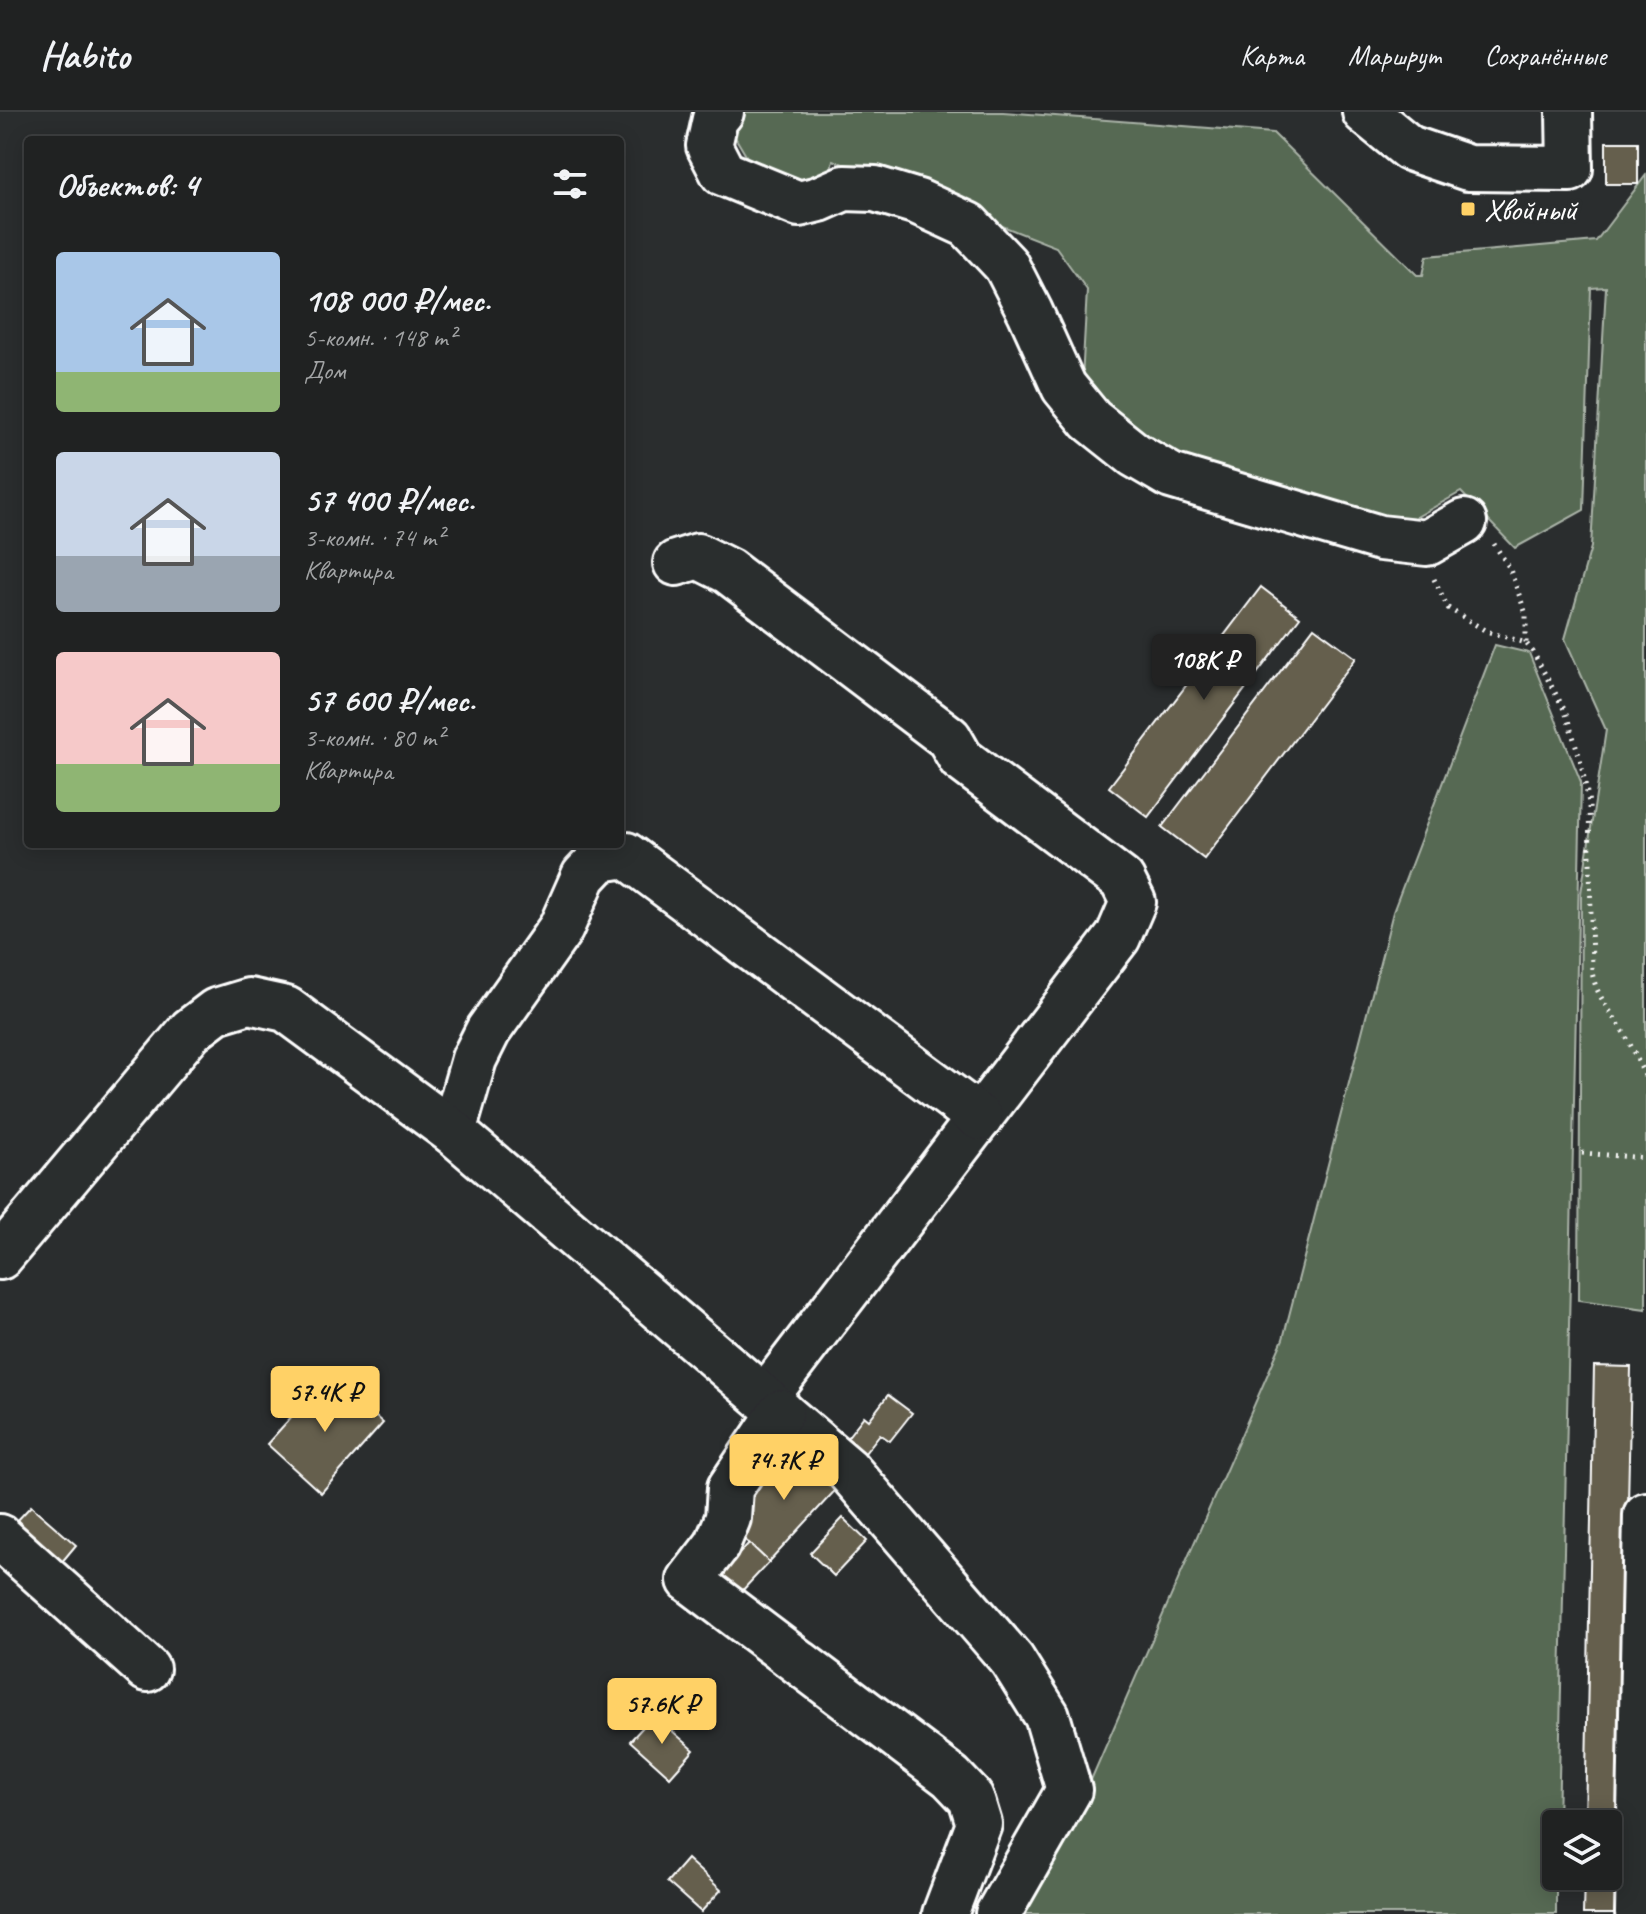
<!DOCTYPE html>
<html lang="ru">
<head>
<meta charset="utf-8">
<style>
	body { margin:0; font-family:Caveat,sans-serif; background:#2d2f2f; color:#f1f3f6; height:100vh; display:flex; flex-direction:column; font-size:30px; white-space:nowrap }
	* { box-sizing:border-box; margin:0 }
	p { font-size:26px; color:#a2a4a5 }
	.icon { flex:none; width:44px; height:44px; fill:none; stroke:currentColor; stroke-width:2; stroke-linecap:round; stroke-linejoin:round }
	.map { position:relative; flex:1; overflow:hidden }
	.details { position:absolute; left:24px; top:24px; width:600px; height:712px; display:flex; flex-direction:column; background:#202222; border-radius:8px; box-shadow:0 4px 20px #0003,0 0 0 2px #3d3f40 }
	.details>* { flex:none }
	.tools { position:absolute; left:1542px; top:1698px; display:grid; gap:16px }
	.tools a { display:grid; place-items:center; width:80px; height:80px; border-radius:8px; background:#202222; box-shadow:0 4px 20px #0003,0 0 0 2px #3d3f40; font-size:40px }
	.price { position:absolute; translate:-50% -68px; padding:0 18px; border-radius:8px; background:#ffd166; color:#111; font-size:26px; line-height:52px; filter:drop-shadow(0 2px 4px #0008) }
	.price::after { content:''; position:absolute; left:50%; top:48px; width:24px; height:18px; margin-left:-12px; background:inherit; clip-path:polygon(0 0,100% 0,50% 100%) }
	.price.current { background:#222; color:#fff }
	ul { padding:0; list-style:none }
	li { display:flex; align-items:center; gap:24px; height:200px; padding:0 32px }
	li span { display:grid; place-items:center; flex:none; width:224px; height:160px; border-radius:8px; color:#555 }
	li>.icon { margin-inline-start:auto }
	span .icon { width:96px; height:96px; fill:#fffc; stroke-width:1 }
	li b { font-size:34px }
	h2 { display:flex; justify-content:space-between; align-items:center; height:96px; padding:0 32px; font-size:34px }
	header { display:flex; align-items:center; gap:48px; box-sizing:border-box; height:112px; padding:0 40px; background:#202222; border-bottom:2px solid #3d3f40 }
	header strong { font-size:38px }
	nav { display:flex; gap:44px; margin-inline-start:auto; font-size:28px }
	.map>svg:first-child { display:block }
	.green { fill:#576953; stroke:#abb4a9; stroke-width:2 }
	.building { fill:#655e4e; stroke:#fff; stroke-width:2 }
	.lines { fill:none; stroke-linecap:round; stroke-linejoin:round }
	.minor-casing { stroke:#fff; stroke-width:50 }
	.path { stroke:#fff; stroke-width:5; stroke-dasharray:2 6; stroke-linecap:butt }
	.minor { stroke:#2a2d2e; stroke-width:44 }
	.poi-dot { fill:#ffd166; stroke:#2a2d2e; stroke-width:3 }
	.labels { text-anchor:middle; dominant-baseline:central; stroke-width:8; stroke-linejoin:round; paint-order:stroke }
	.poi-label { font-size:32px; fill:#fff; stroke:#2a2d2e; text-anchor:start }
</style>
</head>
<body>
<header>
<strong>Habito</strong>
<nav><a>Карта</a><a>Маршрут</a><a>Сохранённые</a></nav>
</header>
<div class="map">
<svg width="1646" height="1802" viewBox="0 0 1646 1802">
	<rect width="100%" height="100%" fill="#2a2d2e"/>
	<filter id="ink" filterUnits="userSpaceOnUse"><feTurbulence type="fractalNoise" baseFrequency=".0125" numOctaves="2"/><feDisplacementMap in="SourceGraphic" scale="16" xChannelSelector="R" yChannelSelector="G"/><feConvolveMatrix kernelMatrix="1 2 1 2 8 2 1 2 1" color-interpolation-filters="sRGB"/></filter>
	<g filter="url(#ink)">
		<g class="green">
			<path d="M740 0H1003L1273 21 1417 163H1423L1427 144 1596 129 1646 63V1197L1579 1188 1581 781 1606 618 1565 527 1591 435 1606 175 1591 176 1584 398 1515 436 1461 380 1397 416 1196 360 1132 320 1082 268 1087 178 1056 135 833 48 826 77 754 57 726 10Z"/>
			<path d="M1495 533 1529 541 1581 670 1558 1712H1556V1802H1017L1084 1684 1283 1227 1393 800Z"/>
		</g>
		<g class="building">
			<rect x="1606" y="30" width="32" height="42"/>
			<path d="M1261 475 1300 505 1148 705 1109 675Z"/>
			<path d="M1314 515 1356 546 1204 747 1162 715Z"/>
			<path d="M1594 1254 1631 1255 1619 1802H1583L1584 1764H1608V1712H1585Z"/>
			<path d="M329 1263 383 1311 321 1381 267 1332Z"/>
			<path d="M888 1283 912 1301 890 1329 880 1322 861 1346 843 1331 864 1304 869 1308Z"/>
			<path d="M801 1334 842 1371 769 1450 729 1413 774 1346 783 1355Z"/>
			<path d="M31 1394 76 1433 61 1451 15 1411Z"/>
			<path d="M843 1406 867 1429 834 1464 810 1441Z"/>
			<path d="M749 1431 769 1450 740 1481 720 1463Z"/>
			<path d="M654 1603 694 1638 670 1665 630 1629Z"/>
			<path d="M687 1747 721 1778 701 1800 667 1770Z"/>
		</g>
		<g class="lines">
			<g class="minor-casing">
				<g id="minor">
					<path d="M721 0 715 7 709 34 723 61 799 92 819 87 844 76 875 77 918 90 968 113 1006 153 1030 200 1064 275 1091 308 1135 343 1171 364 1380 426 1427 431 1464 410"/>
					<path d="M1365 0 1409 36 1468 56 1570 57 1569 0"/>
					<path d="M676 451 698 444 728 459 949 626 961 647 1122 768 1133 790 1118 825 765 1286"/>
					<path d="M453 1020 474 947 488 919 561 816 584 764 600 747 626 743 980 1006"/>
					<path d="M0 1145 191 918 216 899 249 889 286 897 453 1020 847 1357 1012 1548 1047 1604 1069 1678 998 1802"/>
					<path d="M781 1300 730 1376 728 1406 717 1433 690 1468 951 1665 971 1686 979 1712 945 1802"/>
					<path d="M0 1425 147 1557"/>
					<path d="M1638 1802 1646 1403"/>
				</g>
			</g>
			<g class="path">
				<path d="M1494 432 1509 455 1526 502V531"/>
				<path d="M1434 467 1448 496 1486 519 1526 531 1533 540 1565 599 1580 646 1589 691 1592 860C1597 887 1611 898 1624 921 1632 935 1639 951 1646 966"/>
				<path d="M1582 1041 1646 1046"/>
			</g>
			<use href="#minor" class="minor"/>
		</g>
	</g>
	<rect class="poi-dot" x="1460" y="89" width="16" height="16" rx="4"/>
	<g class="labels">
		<g class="poi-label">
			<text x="1484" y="97">Хвойный</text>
		</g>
	</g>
</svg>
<div class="tools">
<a><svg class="icon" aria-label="layers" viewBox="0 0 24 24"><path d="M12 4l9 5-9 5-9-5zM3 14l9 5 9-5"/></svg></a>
</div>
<b class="price current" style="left:1204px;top:590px">108K ₽</b>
<b class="price" style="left:325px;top:1322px">57.4K ₽</b>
<b class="price" style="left:784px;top:1390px">74.7K ₽</b>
<b class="price" style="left:662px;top:1634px">57.6K ₽</b>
<section class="details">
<h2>Объектов: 4<svg class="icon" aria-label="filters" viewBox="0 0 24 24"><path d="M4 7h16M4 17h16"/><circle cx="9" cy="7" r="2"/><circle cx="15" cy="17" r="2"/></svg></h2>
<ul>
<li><span style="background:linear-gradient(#a9c7e8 75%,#8fb573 0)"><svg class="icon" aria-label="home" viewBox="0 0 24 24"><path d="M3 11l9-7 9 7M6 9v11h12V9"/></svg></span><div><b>108 000 ₽/мес.</b><p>5-комн. · 148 m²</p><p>Дом</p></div></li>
<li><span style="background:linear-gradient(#c9d6e8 65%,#9aa5b1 0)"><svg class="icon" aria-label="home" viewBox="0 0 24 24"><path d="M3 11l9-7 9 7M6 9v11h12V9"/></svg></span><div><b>57 400 ₽/мес.</b><p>3-комн. · 74 m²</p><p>Квартира</p></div></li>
<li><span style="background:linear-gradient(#f6c9c9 70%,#8fb573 0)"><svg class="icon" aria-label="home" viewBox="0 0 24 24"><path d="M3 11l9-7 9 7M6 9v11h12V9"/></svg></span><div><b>57 600 ₽/мес.</b><p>3-комн. · 80 m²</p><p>Квартира</p></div></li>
</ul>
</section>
</div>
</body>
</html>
